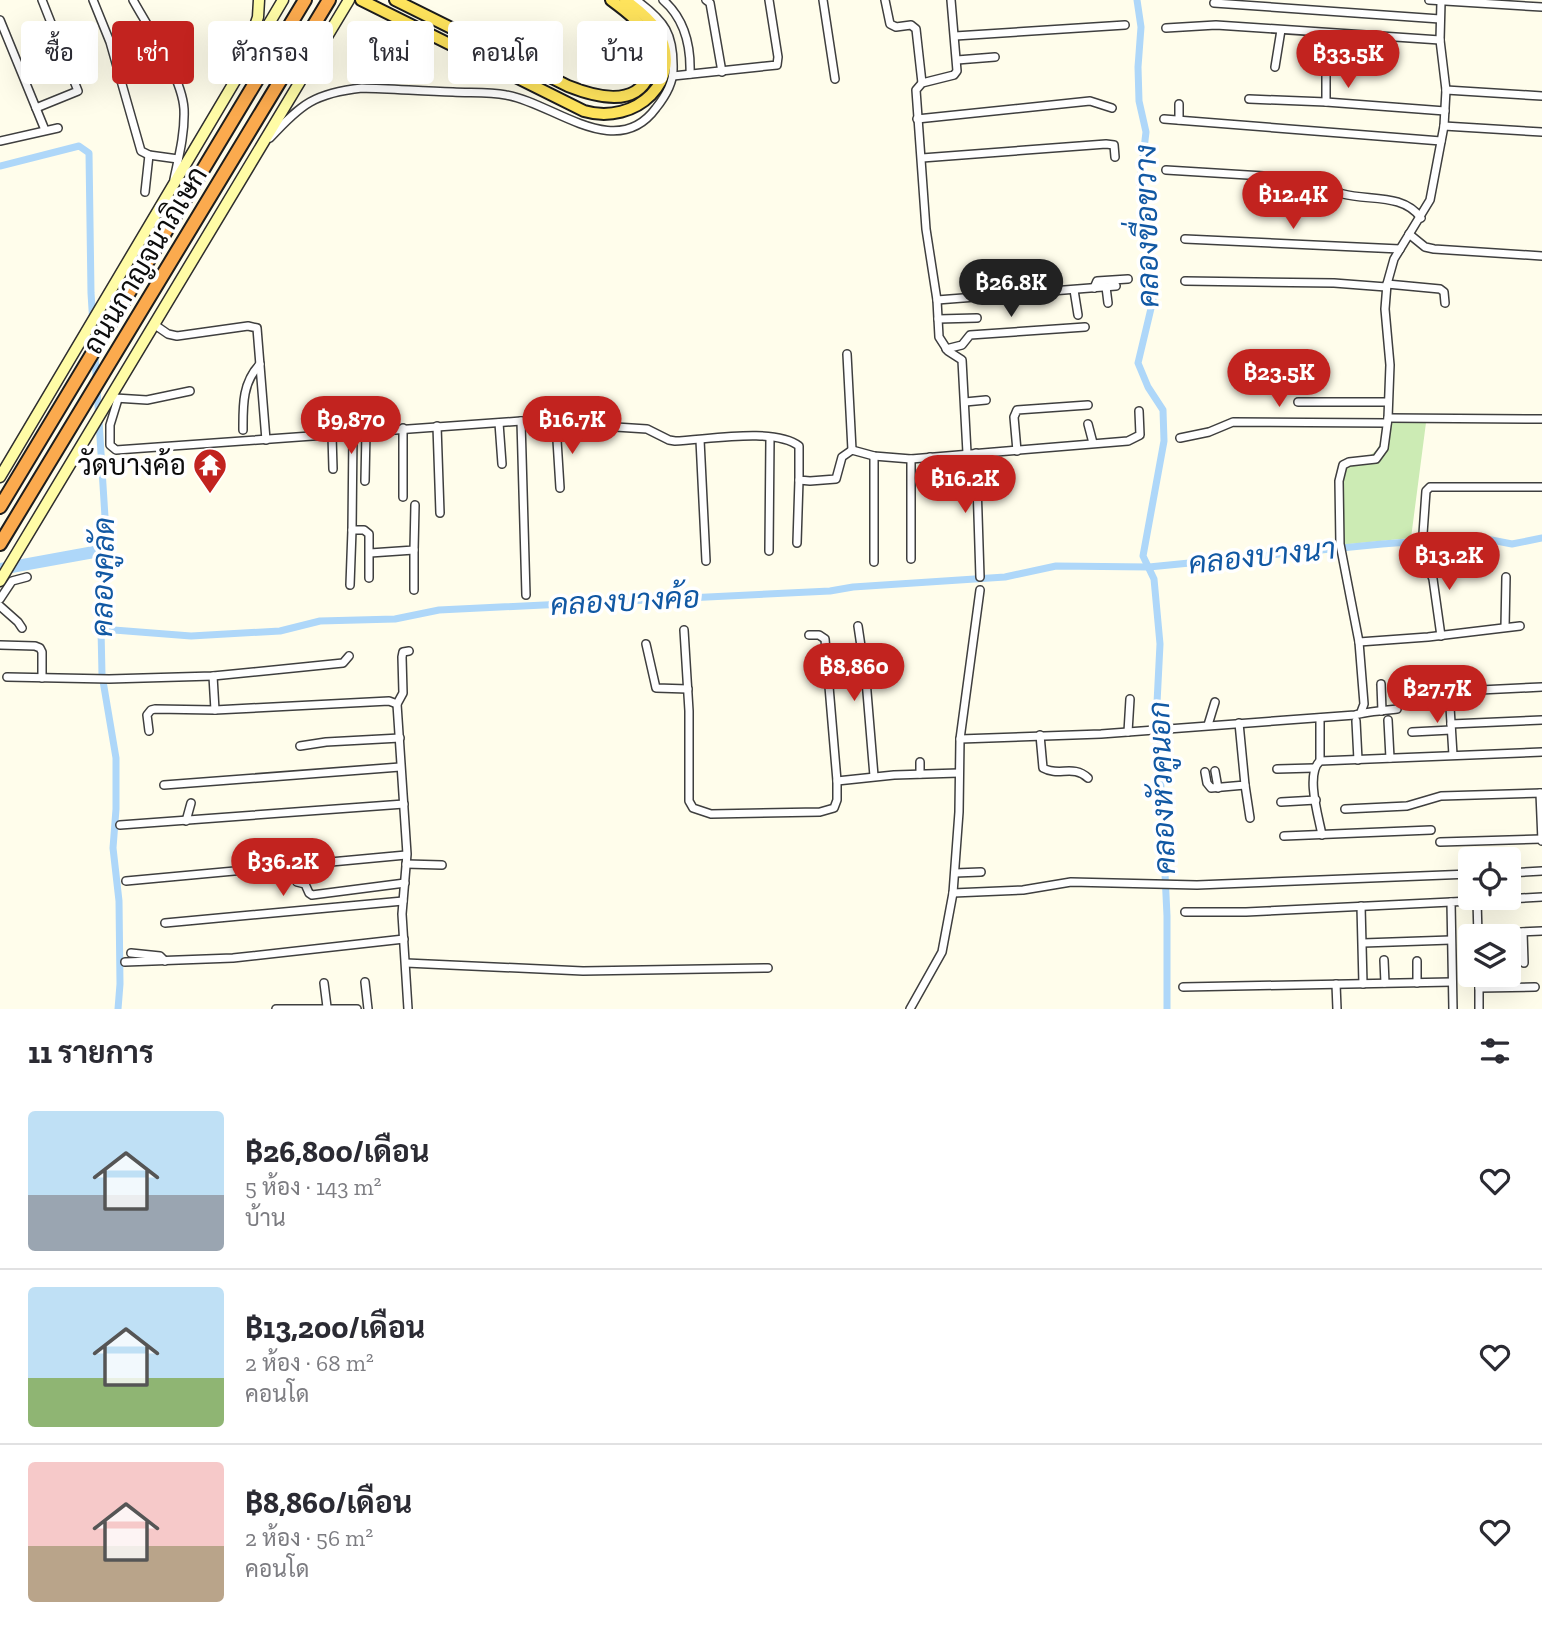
<!DOCTYPE html>
<html lang="th">
<head>
<meta charset="utf-8">
<style>
	body { margin:0; font-family:"Zilla Slab",Sarabun,serif; background:#f2f2f3; color:#2b2b33; height:100vh; display:flex; flex-direction:column; font-size:26px; white-space:nowrap }
	* { box-sizing:border-box; margin:0 }
	p { font-size:23px; color:#7c7c81 }
	.icon { flex:none; width:38px; height:38px; fill:none; stroke:currentColor; stroke-width:2; stroke-linecap:round; stroke-linejoin:round }
	.map { position:relative; height:1009px; overflow:hidden }
	.panel { display:flex; flex-direction:column; background:#fff; flex:1 }
	.panel>* { flex:none }
	.hud { position:absolute; left:21px; top:21px; width:700px; height:63px; display:flex; gap:14px }
	.fabs { position:absolute; left:1458px; top:847px; display:grid; gap:14px }
	.fabs a { display:grid; place-items:center; width:63px; height:63px; border-radius:7px; background:#fff; box-shadow:0 7px 28px #0002; font-size:35px }
	.price { position:absolute; translate:-50% -60px; padding:0 16px; border-radius:24px; background:#c2231f; color:#fff; font-size:23px; line-height:46px; filter:drop-shadow(0 2px 4px #0008) }
	.price::after { content:''; position:absolute; left:50%; top:42px; width:21px; height:16px; margin-left:-10px; background:inherit; clip-path:polygon(0 0,100% 0,50% 100%) }
	.price.selected { background:#222; color:#fff }
	ul { padding:0; list-style:none }
	li { display:flex; align-items:center; gap:21px; height:175px; padding:0 28px }
	li+li { border-top:2px solid #e1e1e2 }
	li span { display:grid; place-items:center; flex:none; width:196px; height:140px; border-radius:7px; color:#555 }
	li>.icon { margin-inline-start:auto }
	span .icon { width:84px; height:84px; fill:#fffc; stroke-width:1 }
	li b { font-size:30px }
	h2 { display:flex; justify-content:space-between; align-items:center; height:84px; padding:0 28px; font-size:30px }
	.pill { padding:0 24px; border-radius:7px; background:#fff; box-shadow:0 7px 28px #0002; font-size:24px; line-height:63px }
	.pill.selected { background:#c2231f; color:#fff }
	.map>svg:first-child { display:block }
	.green { fill:#ccebb4 }
	.lines { fill:none; stroke-linecap:round; stroke-linejoin:round }
	.canal { stroke:#aed7f9; stroke-width:7 }
	.river { stroke:#aed7f9; stroke-width:12 }
	.street-casing { stroke:#3f3f3f; stroke-width:10 }
	.secondary-casing { stroke:#2e2e2e; stroke-width:13 }
	.primary-casing { stroke:#1d1d1d; stroke-width:14 }
	.highway-casing { stroke:#1d1d1d; stroke-width:16 }
	.street { stroke:#fff; stroke-width:7 }
	.secondary { stroke:#fffca6; stroke-width:10 }
	.primary { stroke:#fee35c; stroke-width:10 }
	.highway { stroke:#fbaa4e; stroke-width:12 }
	.labels { text-anchor:middle; dominant-baseline:central; stroke-width:7; stroke-linejoin:round; paint-order:stroke }
	.street-label { font-size:28px; fill:#0c0c0c; stroke:#fff }
	.poi-label { font-size:28px; fill:#0c0c0c; stroke:#fff; text-anchor:end }
	.water-label { font-size:30px; font-style:italic; fill:#1158a3; stroke:#fff }
</style>
</head>
<body>
<div class="map">
<svg width="1542" height="1009" viewBox="0 0 1542 1009">
	<rect width="100%" height="100%" fill="#fffdeb"/>
	<path class="green" d="M1385 414 1427 415 1411 538 1339 545 1338 471 1341 464C1378 456 1382 453 1385 414Z"/>
	<g class="lines">
		<g class="canal">
			<path d="M1137 0 1141 27 1138 67 1139 101 1146 132 1140 182 1153 300 1138 363 1148 387 1163 410 1164 441 1143 556 1154 579 1160 644 1157 703 1167 916V1009"/>
			<path d="M0 166 79 146 89 153 91 293 108 565 101 629 102 675 116 758V809L113 848 119 901 120 984 118 1009"/>
			<path d="M101 629 191 636 280 631 320 621 395 619 439 610 830 591 853 587 1005 577 1056 566 1149 567 1382 544 1476 537 1512 544 1542 538"/>
		</g>
		<path class="river" d="M0 569 105 550"/>
		<g class="street-casing">
			<g id="street">
				<path d="M93 0 110 42 141 151 149 155 178 159"/>
				<path d="M133 0C149 29 182 77 184 109 185 133 179 156 174 179"/>
				<path d="M663 0C685 19 691 46 690 74"/>
				<path d="M706 0 710 3 722 72"/>
				<path d="M823 0 835 79"/>
				<path d="M885 0 890 24 896 27 911 25 916 29 922 83"/>
				<path d="M951 0 957 71 954 75 922 83 916 90 926 229 937 300 939 337 948 351 962 360 967 453"/>
				<path d="M1429 0 1542 7"/>
				<path d="M1214 3 1440 19"/>
				<path d="M0 20 45 130"/>
				<path d="M1166 28 1216 25 1440 40"/>
				<path d="M955 36 1125 25"/>
				<path d="M1303 51 1313 49 1315 32"/>
				<path d="M957 60 995 57"/>
				<path d="M1275 67 1281 30"/>
				<path d="M673 76 777 65 778 57 769 0"/>
				<path d="M1446 90 1542 96"/>
				<path d="M1249 99 1326 102 1445 111"/>
				<path d="M1326 102V33"/>
				<path d="M36 108 78 91 42 0"/>
				<path d="M917 119 1090 101 1112 108"/>
				<path d="M1164 119 1441 141"/>
				<path d="M1179 120V104"/>
				<path d="M1444 126 1542 132"/>
				<path d="M270 138C301 104 315 93 362 88 393 89 423 91 453 92 470 93 489 92 506 95 552 102 616 163 656 108 664 98 673 84 673 70 674 34 665 21 636 0"/>
				<path d="M0 141 58 128"/>
				<path d="M922 158 1106 144 1114 145 1115 157"/>
				<path d="M1166 170 1313 179C1325 182 1332 191 1343 194 1369 201 1403 193 1421 218"/>
				<path d="M145 192 149 155"/>
				<path d="M1409 234 1425 247 1434 249 1542 256"/>
				<path d="M1185 239 1400 249"/>
				<path d="M1185 281 1334 283 1386 287"/>
				<path d="M1387 284 1440 289 1444 292 1445 303"/>
				<path d="M1106 287 1108 303"/>
				<path d="M1094 288 1097 281 1128 279"/>
				<path d="M1074 290 1078 315"/>
				<path d="M937 300 1116 286"/>
				<path d="M938 319 977 318"/>
				<path d="M155 325 168 334 177 336 248 326 257 328 266 440"/>
				<path d="M946 349 962 345 970 335 1085 327"/>
				<path d="M847 354 852 450"/>
				<path d="M115 398 147 400 190 391"/>
				<path d="M118 399 110 425V445L116 450 521 421 647 429 669 440 675 441C707 440 774 427 799 446V480L810 481 836 479 842 457 852 450 874 456 911 459 1128 441 1140 435 1139 411"/>
				<path d="M965 402 986 400"/>
				<path d="M1298 402H1388"/>
				<path d="M1388 418 1542 419"/>
				<path d="M521 421 526 595"/>
				<path d="M499 423 502 464"/>
				<path d="M556 424 560 488"/>
				<path d="M1088 424 1093 443"/>
				<path d="M437 426 440 513"/>
				<path d="M243 430C243 406 242 383 260 364"/>
				<path d="M353 433 352 530H364L369 534V578"/>
				<path d="M332 435 333 469"/>
				<path d="M1180 438 1209 432 1233 422 1387 423"/>
				<path d="M700 440 706 561"/>
				<path d="M1017 451 1014 417 1017 410 1088 405"/>
				<path d="M976 453 980 577"/>
				<path d="M930 457 932 489"/>
				<path d="M365 481 366 432"/>
				<path d="M403 497V428"/>
				<path d="M797 543 799 480"/>
				<path d="M414 550V590"/>
				<path d="M769 551 770 438"/>
				<path d="M370 553 414 550 415 505"/>
				<path d="M911 559V459"/>
				<path d="M874 562V456"/>
				<path d="M350 585 352 530"/>
				<path d="M0 599 12 581 27 577"/>
				<path d="M0 606 18 622 22 628"/>
				<path d="M858 626 866 680 874 776"/>
				<path d="M1505 627 1506 577"/>
				<path d="M684 630 689 711V801L693 808 711 814 820 812 834 808 837 800V781L825 639 819 635H809"/>
				<path d="M1441 636 1433 579 1424 557 1423 534 1426 491 1430 487H1542"/>
				<path d="M1359 642 1428 637 1520 626"/>
				<path d="M646 644 656 688 688 689"/>
				<path d="M0 645 35 646 40 648 42 652V678"/>
				<path d="M213 676 215 710"/>
				<path d="M7 677 109 679 213 676 343 663 349 656"/>
				<path d="M1381 684 1382 711"/>
				<path d="M1449 691 1453 755"/>
				<path d="M1418 693 1542 687"/>
				<path d="M1361 712 1364 704 1359 642 1340 544 1339 481 1343 465 1349 462 1376 459 1384 448 1388 418 1390 365 1385 309 1387 284 1394 259 1430 200 1444 126 1446 90 1440 40 1441 2"/>
				<path d="M1388 720 1390 758"/>
				<path d="M1356 721 1358 760"/>
				<path d="M1451 724 1542 720"/>
				<path d="M1208 725 1215 702"/>
				<path d="M149 731 147 715 151 710 155 709 215 710 389 701 397 704"/>
				<path d="M1128 732 1130 699"/>
				<path d="M1412 732 1451 730"/>
				<path d="M1040 735 1043 768C1059 777 1073 764 1088 778"/>
				<path d="M960 739 1101 734 1355 715C1363 712 1387 710 1397 709"/>
				<path d="M300 746 326 742 400 738"/>
				<path d="M1320 761V718"/>
				<path d="M920 762V774"/>
				<path d="M1277 769 1314 768"/>
				<path d="M1215 771 1218 788"/>
				<path d="M1205 772 1207 783 1211 788 1245 785 1239 723"/>
				<path d="M837 781 894 775 959 773"/>
				<path d="M164 785 400 767"/>
				<path d="M1245 785 1250 818"/>
				<path d="M1540 793 1542 841"/>
				<path d="M1281 802 1316 800"/>
				<path d="M1345 809 1407 806 1441 796 1542 793"/>
				<path d="M186 821 191 803"/>
				<path d="M120 825 404 804"/>
				<path d="M1322 835C1319 818 1305 774 1320 761L1542 752"/>
				<path d="M1284 836 1431 830"/>
				<path d="M1440 842 1542 839"/>
				<path d="M284 847 286 865"/>
				<path d="M406 864 442 865"/>
				<path d="M955 873 981 872"/>
				<path d="M1508 873 1542 871"/>
				<path d="M126 881 406 855"/>
				<path d="M297 882 305 884 309 893 312 895 405 883"/>
				<path d="M953 893 1023 890 1071 882 1197 885 1470 874"/>
				<path d="M1477 900 1478 936"/>
				<path d="M1361 906 1363 984"/>
				<path d="M1185 912H1246L1451 902"/>
				<path d="M165 923 403 901"/>
				<path d="M1523 932 1524 963"/>
				<path d="M1478 934 1542 931"/>
				<path d="M1363 943 1451 940"/>
				<path d="M131 953 160 956 165 961"/>
				<path d="M1384 960 1385 983"/>
				<path d="M1417 961V983"/>
				<path d="M125 962 233 958 404 939"/>
				<path d="M406 963 583 971 768 968"/>
				<path d="M1479 975V1009"/>
				<path d="M365 982 368 1009"/>
				<path d="M324 983 327 1007"/>
				<path d="M1336 984 1337 1009"/>
				<path d="M1183 987 1452 982"/>
				<path d="M1479 988 1535 987"/>
				<path d="M276 1009H357"/>
				<path d="M408 1009 402 914 407 854 397 704 403 693 402 657 403 652 409 651"/>
				<path d="M910 1009 942 952 953 893 959 812 960 739 980 590"/>
				<path d="M1453 1009 1451 902 1542 897"/>
			</g>
		</g>
		<g class="secondary-casing">
			<g id="secondary">
				<path d="M245 55 258 17 259 0"/>
				<path d="M0 477 283 0"/>
				<path d="M0 581 349 0"/>
			</g>
		</g>
		<g class="primary-casing">
			<g id="primary">
				<path d="M361 0 584 111C635 126 687 80 657 30 649 18 636 8 625 0"/>
				<path d="M395 0 568 86C593 96 635 109 649 75 653 65 654 53 651 43 645 25 626 11 611 0"/>
			</g>
		</g>
		<g class="highway-casing">
			<g id="highway">
				<path d="M0 507 305 0"/>
				<path d="M0 544 329 0"/>
			</g>
		</g>
		<use href="#street" class="street"/>
		<use href="#secondary" class="secondary"/>
		<use href="#primary" class="primary"/>
		<use href="#highway" class="highway"/>
	</g>
	<defs>
		<g id="temple-pin" transform="scale(1.75)"><path d="M0 17L-7.5 6A9.5 9.5 0 1 1 7.5 6Z" fill="#c2231f" stroke="#fff"/><path d="M0-6L5-2H3V0L6.5 2.5H4V6H1.5V3h-3V6H-4V2.5H-6.5L-3 0V-2H-5Z" fill="#fff"/></g>
	</defs>
	<g fill-rule="evenodd">
		<use href="#temple-pin" x="210" y="465"/>
	</g>
	<g class="labels">
		<g class="street-label">
			<text transform="translate(145 260) rotate(-59)">ถนนกาญจนาภิเษก</text>
		</g>
		<g class="poi-label">
			<text x="186" y="465">วัดบางค้อ</text>
		</g>
		<g class="water-label">
			<text transform="translate(1147 226) rotate(-91)">คลองขื่อขวาง</text>
			<text transform="translate(1262 556) rotate(-6)">คลองบางนา</text>
			<text transform="translate(103 577) rotate(-89)">คลองคูลัด</text>
			<text transform="translate(625 601) rotate(-3)">คลองบางค้อ</text>
			<text transform="translate(1162 788) rotate(-92)">คลองหัวคูนอก</text>
		</g>
	</g>
</svg>
<div class="fabs">
<a><svg class="icon" aria-label="locate" viewBox="0 0 24 24"><circle cx="12" cy="12" r="6"/><path d="M12 2v4M12 18v4M2 12h4M18 12h4"/></svg></a>
<a><svg class="icon" aria-label="layers" viewBox="0 0 24 24"><path d="M12 4l9 5-9 5-9-5zM3 14l9 5 9-5"/></svg></a>
</div>
<b class="price" style="left:1348px;top:90px">฿33.5K</b>
<b class="price" style="left:1293px;top:231px">฿12.4K</b>
<b class="price selected" style="left:1011px;top:319px">฿26.8K</b>
<b class="price" style="left:1279px;top:409px">฿23.5K</b>
<b class="price" style="left:351px;top:456px">฿9,870</b>
<b class="price" style="left:572px;top:456px">฿16.7K</b>
<b class="price" style="left:965px;top:515px">฿16.2K</b>
<b class="price" style="left:1449px;top:592px">฿13.2K</b>
<b class="price" style="left:854px;top:703px">฿8,860</b>
<b class="price" style="left:1437px;top:725px">฿27.7K</b>
<b class="price" style="left:283px;top:898px">฿36.2K</b>
<div class="hud">
<a class="pill">ซื้อ</a>
<a class="pill selected">เช่า</a>
<a class="pill">ตัวกรอง</a>
<a class="pill">ใหม่</a>
<a class="pill">คอนโด</a>
<a class="pill">บ้าน</a>
</div>
</div>
<section class="panel">
<h2>11 รายการ<svg class="icon" aria-label="filters" viewBox="0 0 24 24"><path d="M4 7h16M4 17h16"/><circle cx="9" cy="7" r="2"/><circle cx="15" cy="17" r="2"/></svg></h2>
<ul>
<li><span style="background:linear-gradient(#bfe0f5 60%,#9aa5b1 0)"><svg class="icon" aria-label="home" viewBox="0 0 24 24"><path d="M3 11l9-7 9 7M6 9v11h12V9"/></svg></span><div><b>฿26,800/เดือน</b><p>5 ห้อง · 143 m²</p><p>บ้าน</p></div><svg class="icon" aria-label="heart" viewBox="0 0 24 24"><path d="M12 20l-8-8c-3-5 5-10 8-4 3-6 11-1 8 4z"/></svg></li>
<li><span style="background:linear-gradient(#bfe0f5 65%,#8fb573 0)"><svg class="icon" aria-label="home" viewBox="0 0 24 24"><path d="M3 11l9-7 9 7M6 9v11h12V9"/></svg></span><div><b>฿13,200/เดือน</b><p>2 ห้อง · 68 m²</p><p>คอนโด</p></div><svg class="icon" aria-label="heart" viewBox="0 0 24 24"><path d="M12 20l-8-8c-3-5 5-10 8-4 3-6 11-1 8 4z"/></svg></li>
<li><span style="background:linear-gradient(#f6c9c9 60%,#b9a48a 0)"><svg class="icon" aria-label="home" viewBox="0 0 24 24"><path d="M3 11l9-7 9 7M6 9v11h12V9"/></svg></span><div><b>฿8,860/เดือน</b><p>2 ห้อง · 56 m²</p><p>คอนโด</p></div><svg class="icon" aria-label="heart" viewBox="0 0 24 24"><path d="M12 20l-8-8c-3-5 5-10 8-4 3-6 11-1 8 4z"/></svg></li>
</ul>
</section>
</body>
</html>
